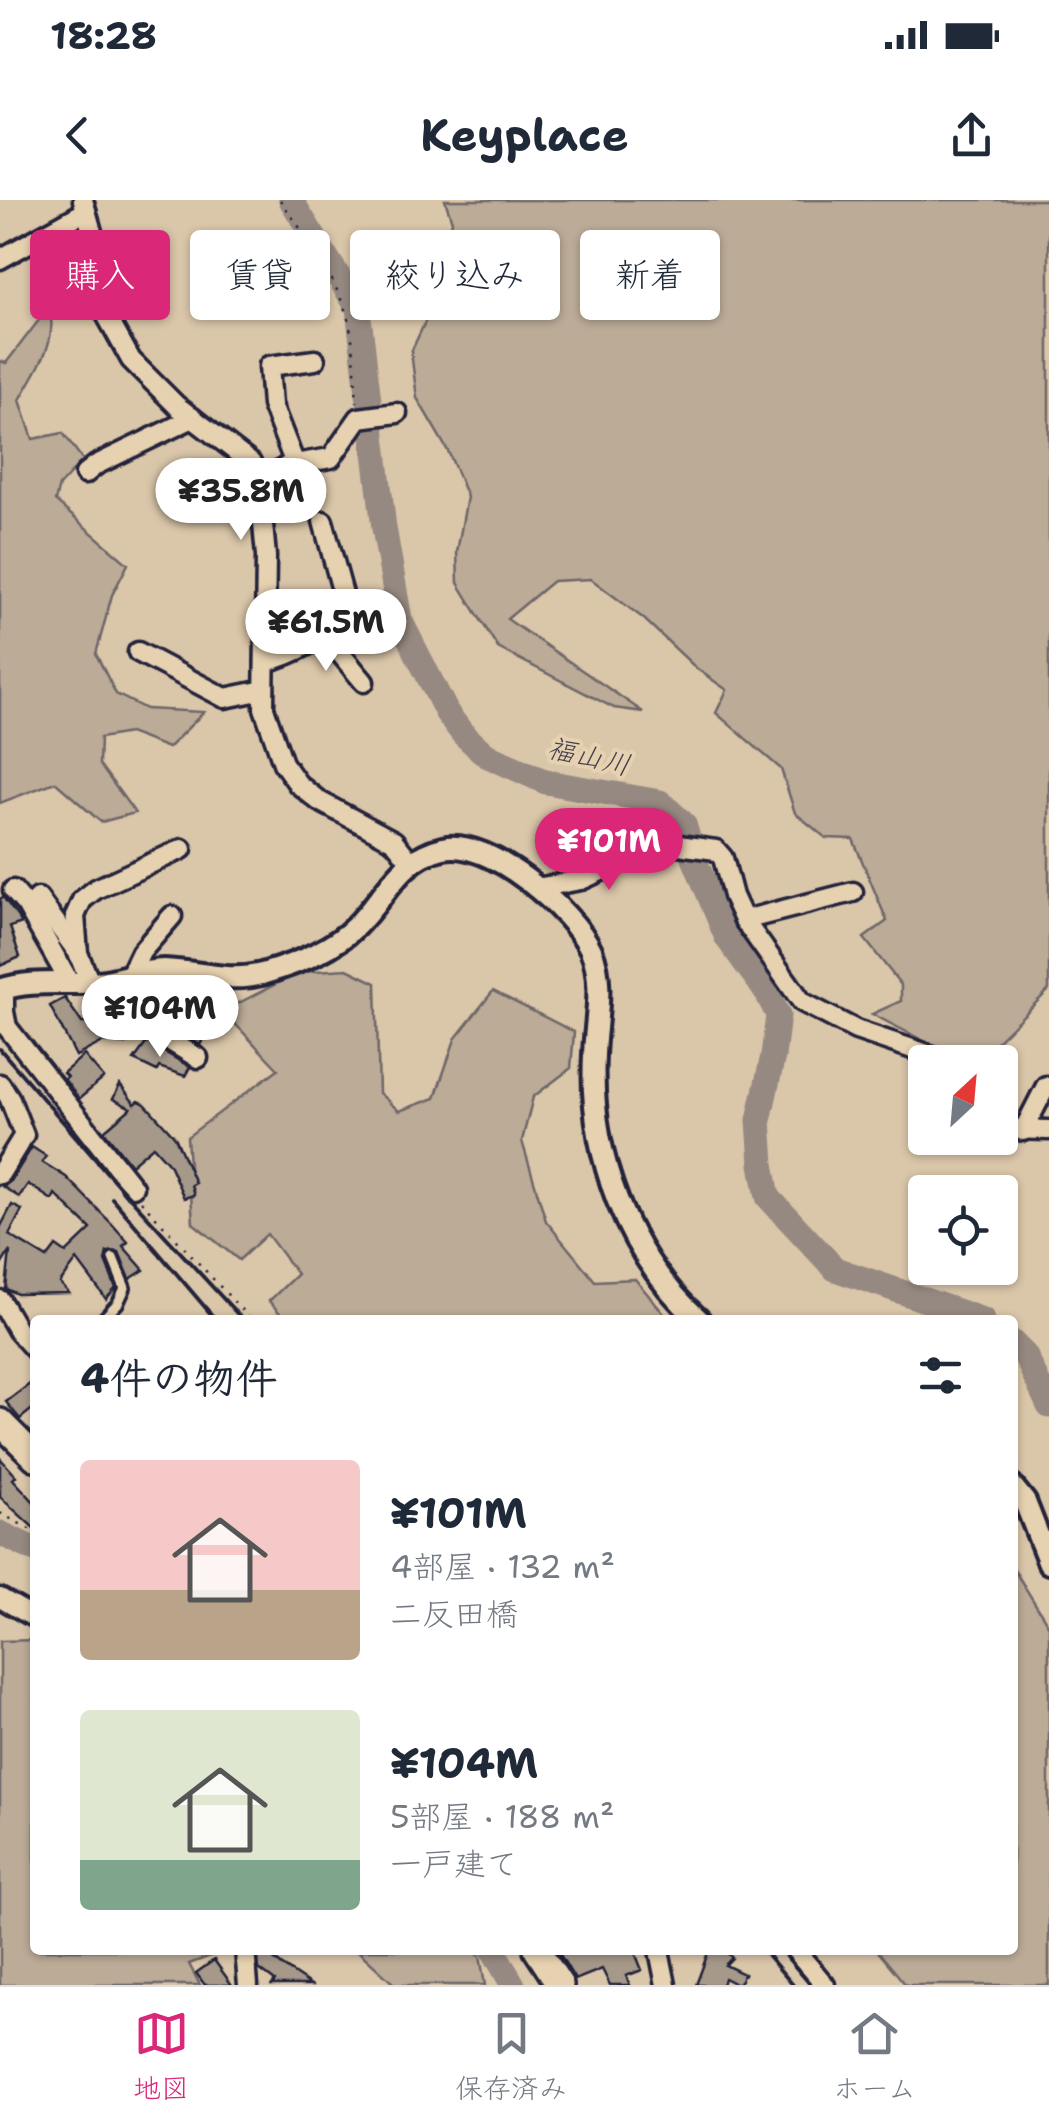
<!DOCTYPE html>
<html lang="ja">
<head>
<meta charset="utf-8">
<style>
	body { margin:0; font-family:"Shantell Sans","Klee One",sans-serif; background:#f6f6f7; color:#1f2937; height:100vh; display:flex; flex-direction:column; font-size:38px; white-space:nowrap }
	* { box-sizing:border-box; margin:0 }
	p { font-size:32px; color:#747a83 }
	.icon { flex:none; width:55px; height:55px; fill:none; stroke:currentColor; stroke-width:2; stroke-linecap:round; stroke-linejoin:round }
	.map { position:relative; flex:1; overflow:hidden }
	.side { position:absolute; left:30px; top:1115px; width:988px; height:640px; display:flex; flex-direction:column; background:#fff; border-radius:10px; box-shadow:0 2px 8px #0004 }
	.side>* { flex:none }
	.banner { position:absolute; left:30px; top:30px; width:990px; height:90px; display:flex; gap:20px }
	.needle { width:65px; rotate:26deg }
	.fabs { position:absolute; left:908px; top:845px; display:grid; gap:20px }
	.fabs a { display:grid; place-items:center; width:110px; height:110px; border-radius:10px; background:#fff; box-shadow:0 2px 8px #0004; font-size:50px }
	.price { position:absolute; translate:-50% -85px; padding:0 22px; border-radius:35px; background:#fff; color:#222; font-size:32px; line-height:65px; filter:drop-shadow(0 2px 5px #0008) }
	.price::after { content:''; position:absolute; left:50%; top:60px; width:30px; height:22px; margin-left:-15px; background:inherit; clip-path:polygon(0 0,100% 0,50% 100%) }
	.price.current { background:#db2777; color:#fff }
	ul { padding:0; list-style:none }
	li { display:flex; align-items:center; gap:30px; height:250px; padding:0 50px }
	li span { display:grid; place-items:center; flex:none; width:280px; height:200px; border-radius:10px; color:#555 }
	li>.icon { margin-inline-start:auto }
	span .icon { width:120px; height:120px; fill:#fffc; stroke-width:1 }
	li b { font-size:42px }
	h2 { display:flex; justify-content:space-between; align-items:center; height:120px; padding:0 50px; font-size:42px }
	.chip { padding:0 35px; border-radius:10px; background:#fff; box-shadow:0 2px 8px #0004; font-size:35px; line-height:90px }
	.chip.current { background:#db2777; color:#fff }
	.status { display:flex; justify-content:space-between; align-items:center; height:70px; padding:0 50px; background:#fff; direction:ltr }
	.status svg { height:28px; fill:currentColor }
	header { display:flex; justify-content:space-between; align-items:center; height:130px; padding:0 50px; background:#fff; font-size:45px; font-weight:700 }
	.dock { display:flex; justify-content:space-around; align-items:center; height:140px; border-top:2px solid #e0e1e3; background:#fff; font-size:28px; color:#747a83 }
	.dock a { display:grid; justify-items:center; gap:5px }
	.dock .current { color:#db2777 }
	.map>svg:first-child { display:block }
	.green { fill:#bbab97; stroke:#6e6669; stroke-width:2.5 }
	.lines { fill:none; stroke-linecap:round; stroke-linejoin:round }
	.river { stroke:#968981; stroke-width:25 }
	.building { fill:#a6998a; stroke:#22223b; stroke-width:2.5 }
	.service-casing { stroke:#22223b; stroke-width:16 }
	.minor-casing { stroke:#22223b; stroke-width:25 }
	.tertiary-casing { stroke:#22223b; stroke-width:28 }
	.primary-casing { stroke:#22223b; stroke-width:32 }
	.path { stroke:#22223b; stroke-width:2.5; stroke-dasharray:2.5 8; stroke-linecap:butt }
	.service { stroke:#e6d1b0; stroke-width:9 }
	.minor { stroke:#e6d1b0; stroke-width:18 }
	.tertiary { stroke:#e6d1b0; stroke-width:20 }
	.primary { stroke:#e6d1b0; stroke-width:25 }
	.rail { stroke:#22223b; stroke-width:4 }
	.labels { text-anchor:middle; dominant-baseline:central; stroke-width:8; stroke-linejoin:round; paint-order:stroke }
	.water-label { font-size:28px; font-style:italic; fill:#454150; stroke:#e6d1b0 }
</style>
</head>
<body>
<div class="status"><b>18:28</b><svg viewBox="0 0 49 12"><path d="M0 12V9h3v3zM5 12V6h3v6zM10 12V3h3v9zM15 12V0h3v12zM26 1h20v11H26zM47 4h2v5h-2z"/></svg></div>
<header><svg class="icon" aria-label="back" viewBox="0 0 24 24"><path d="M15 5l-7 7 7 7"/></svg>Keyplace<svg class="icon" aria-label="share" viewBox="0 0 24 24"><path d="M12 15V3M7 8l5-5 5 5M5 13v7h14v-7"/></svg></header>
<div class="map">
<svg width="1049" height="1785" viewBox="0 0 1049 1785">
	<rect width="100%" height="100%" fill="#dac6a9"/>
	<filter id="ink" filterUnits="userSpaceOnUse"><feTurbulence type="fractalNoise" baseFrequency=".01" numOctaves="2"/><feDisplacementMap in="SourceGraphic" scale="20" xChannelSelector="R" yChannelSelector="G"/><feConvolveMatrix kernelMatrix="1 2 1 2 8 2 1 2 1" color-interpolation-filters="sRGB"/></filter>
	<g filter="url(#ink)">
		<g class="green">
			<path d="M445 0H1049V790L987 851V862H965L872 814 901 801V785L864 738 887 721 853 639 826 638 795 613 781 569 716 513 727 490 697 469 644 419 591 379 553 381 507 419 643 512 614 508 498 448 458 383 457 352 467 297 448 251 417 198 411 152 432 107 452 21Z"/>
			<path d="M49 107C59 142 36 170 20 200L33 239 63 233 83 260 59 286 55 301 128 364 112 395 96 454 116 494 146 509 204 512 168 548 129 533 100 538 99 564 135 613 101 622 55 582 0 603V161L6 163Z"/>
			<path d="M347 769 376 783 379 893 399 911 435 898 455 839 493 791 574 832 571 868 533 897 522 941 546 1021 595 1081 635 1079 669 1120H286L269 1101 297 1074 267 1034 239 1060 193 1023 187 937 278 869 223 811 300 772Z"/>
			<path d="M1013 1368 1049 1426V1785H906L877 1750H1012Z"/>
			<path d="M35 1440V1750H227L189 1764 200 1785H0V1441Z"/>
			<path d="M363 1750H472L480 1756 485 1785H395L358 1751Z"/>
		</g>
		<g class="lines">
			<g class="river">
				<path d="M291 0 358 108 384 328 400 420 447 513 463 534 486 555 546 582 660 602 684 624 695 661 727 738 767 793 778 815 773 856 759 920 762 964 768 997 835 1069 983 1120"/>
				<path d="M1012 1142 1025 1155 1049 1206"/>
				<path d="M0 1333 35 1350"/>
				<path d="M493 1750 513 1785"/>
			</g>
		</g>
		<g class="building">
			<path d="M3 697 22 723 10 727 20 757 0 766V699Z"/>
			<path d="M165 784H174L196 797 200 788 218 797 203 825 209 828 200 845 142 809 129 794 140 787 157 798Z"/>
			<path d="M65 798 82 823 100 824V818L118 820 126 829 125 844 103 842 76 856 50 806Z"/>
			<path d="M147 842 190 867 185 876 159 867 157 871 134 860Z"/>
			<path d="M84 855 104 878 79 899 64 879 67 877 63 873Z"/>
			<path d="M120 885 135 904 139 901 145 904 175 937 195 983 191 985 194 995 184 998 169 964 153 946 131 965 104 931 131 908 113 899Z"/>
			<path d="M32 947 46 956 42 962 66 977 112 1024 128 1042 123 1046 144 1070 130 1079 119 1052H107L105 1061 116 1088 106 1099 77 1060 60 1083 69 1093 17 1094 6 1089 10 1051 0 1067V1028L12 1005 22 1010 9 1035 47 1058 56 1046 66 1053 91 1029 55 994 52 1000 28 984 19 997 3 987 11 981Z"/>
			<path d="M35 1180V1207L20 1219 6 1202Z"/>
			<path d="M0 1258 16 1276 13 1279 35 1303V1329L0 1297Z"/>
			<path d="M568 1750H634L642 1770 626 1776 630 1785H610L602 1769 575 1780 559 1753Z"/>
			<path d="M709 1750H725L732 1758 725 1765 744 1774 738 1785 724 1778 722 1785H696Z"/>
			<path d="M264 1751 281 1765 311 1785H272L275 1781 259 1769 258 1758Z"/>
			<path d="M214 1760 232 1785H205L196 1773Z"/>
		</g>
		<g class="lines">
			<g class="service-casing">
				<path id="service" d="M102 1120 118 1103 125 1088 113 1058"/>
			</g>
			<g class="minor-casing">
				<g id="minor">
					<path d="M83 0 96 46 100 104 131 160 177 206 251 263 259 283 266 356 264 508 283 563 298 584 319 601 394 641 410 661"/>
					<path d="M0 59 86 11"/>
					<path d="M295 264 272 205 269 166 315 160"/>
					<path d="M85 274 96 265 193 218"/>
					<path d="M259 283 289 265 331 258 359 218 397 213"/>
					<path d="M325 435 364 482"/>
					<path d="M138 452 225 498 264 490"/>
					<path d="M265 462C299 453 322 438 349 416L323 321"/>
					<path d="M536 688 581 680 663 643 716 650 723 658 733 696 744 720 802 802 856 830 951 862"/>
					<path d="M13 690 26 705 70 783"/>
					<path d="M38 698 76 750"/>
					<path d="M744 720 853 692"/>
					<path d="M130 775 141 752 172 716"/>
					<path d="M102 782 134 819 198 858"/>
					<path d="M90 783 78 753 75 716 82 700 96 689 182 649"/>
					<path d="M4 788V812L7 827 133 987"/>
					<path d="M0 884 9 897 24 935 0 974"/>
					<path d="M1000 921 1006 929 1049 930"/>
					<path d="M1023 931 1046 886"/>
					<path d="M0 1100 18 1131 35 1150"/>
					<path d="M0 1398 35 1418"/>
					<path d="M245 1750 248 1785"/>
					<path d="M659 1750 666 1785"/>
					<path d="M795 1750 825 1785"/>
				</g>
			</g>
			<g class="tertiary-casing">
				<g id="tertiary">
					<path d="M0 790C32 779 65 785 98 782 120 780 141 770 164 770 198 771 227 783 262 774 293 765 332 750 355 727 386 697 399 658 443 648 489 637 573 711 591 750 605 783 595 822 594 855 589 952 626 1055 699 1120"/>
					<path d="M1012 1286 1025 1302 1049 1363"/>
				</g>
			</g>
			<g class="primary-casing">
				<g id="primary">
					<path d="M0 1222 35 1257"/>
					<path d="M537 1750 560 1785"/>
				</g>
			</g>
			<g class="path">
				<path d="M280 0C306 36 338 80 349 123 355 148 355 176 357 202"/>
				<path d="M141 1001 251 1120"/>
				<path d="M0 1313 35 1332"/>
			</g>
			<use href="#service" class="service"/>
			<use href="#minor" class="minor"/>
			<use href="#tertiary" class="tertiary"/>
			<use href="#primary" class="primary"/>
			<g class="rail">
				<path d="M0 849 109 975 243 1120"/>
				<path d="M112 998 216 1120"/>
				<path d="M763 1750 793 1785"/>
				<path d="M788 1758 811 1785"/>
			</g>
		</g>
	</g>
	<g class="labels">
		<g class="water-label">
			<text transform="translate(589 556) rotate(13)">福山川</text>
		</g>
	</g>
</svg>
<div class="fabs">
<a><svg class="needle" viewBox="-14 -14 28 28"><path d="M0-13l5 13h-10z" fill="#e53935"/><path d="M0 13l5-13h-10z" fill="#747a83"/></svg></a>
<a><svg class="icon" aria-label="locate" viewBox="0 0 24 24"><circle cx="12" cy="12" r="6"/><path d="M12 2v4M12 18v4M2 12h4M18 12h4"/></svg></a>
</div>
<b class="price" style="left:241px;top:343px">¥35.8M</b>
<b class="price" style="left:326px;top:474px">¥61.5M</b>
<b class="price current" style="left:609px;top:693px">¥101M</b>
<b class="price" style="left:160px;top:860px">¥104M</b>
<div class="banner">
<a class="chip current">購入</a>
<a class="chip">賃貸</a>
<a class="chip">絞り込み</a>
<a class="chip">新着</a>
</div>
<section class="side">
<h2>4件の物件<svg class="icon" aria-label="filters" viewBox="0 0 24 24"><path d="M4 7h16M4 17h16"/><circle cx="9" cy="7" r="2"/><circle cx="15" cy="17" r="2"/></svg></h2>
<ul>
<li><span style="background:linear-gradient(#f6c9c9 65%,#b9a48a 0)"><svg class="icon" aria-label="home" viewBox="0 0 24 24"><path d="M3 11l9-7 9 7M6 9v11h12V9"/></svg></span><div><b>¥101M</b><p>4部屋 · 132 m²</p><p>二反田橋</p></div></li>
<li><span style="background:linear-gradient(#dfe7d0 75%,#7fa58c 0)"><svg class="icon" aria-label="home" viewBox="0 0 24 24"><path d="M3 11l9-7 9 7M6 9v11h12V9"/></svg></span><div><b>¥104M</b><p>5部屋 · 188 m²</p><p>一戸建て</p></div></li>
</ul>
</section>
</div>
<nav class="dock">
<a class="current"><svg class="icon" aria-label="map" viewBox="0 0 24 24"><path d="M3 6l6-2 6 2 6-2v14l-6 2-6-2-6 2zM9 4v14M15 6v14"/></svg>地図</a>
<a><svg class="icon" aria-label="saved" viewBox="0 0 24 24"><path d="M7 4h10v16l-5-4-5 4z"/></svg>保存済み</a>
<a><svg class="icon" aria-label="home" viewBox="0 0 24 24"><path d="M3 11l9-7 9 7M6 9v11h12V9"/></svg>ホーム</a>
</nav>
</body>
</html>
